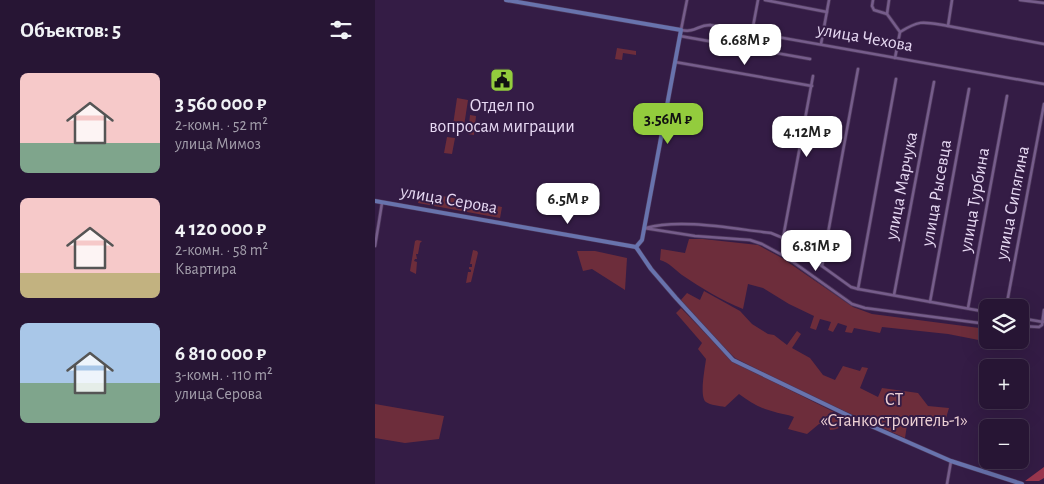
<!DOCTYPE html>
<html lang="ru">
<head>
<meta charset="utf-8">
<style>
	body { margin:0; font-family:"Alegreya Sans",sans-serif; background:#2f1e3c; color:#f1f3f6; height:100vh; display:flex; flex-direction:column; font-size:19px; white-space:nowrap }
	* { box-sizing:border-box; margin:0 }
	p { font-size:16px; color:#a49fac }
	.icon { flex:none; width:28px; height:28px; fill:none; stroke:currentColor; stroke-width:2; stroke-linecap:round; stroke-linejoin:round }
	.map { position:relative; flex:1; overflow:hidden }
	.details { display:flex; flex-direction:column; background:#271534; width:375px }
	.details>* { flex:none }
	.controls { position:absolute; left:604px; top:299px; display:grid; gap:10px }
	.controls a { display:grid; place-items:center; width:50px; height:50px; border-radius:8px; background:#271534; box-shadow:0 5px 20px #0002,0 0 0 1px #43344f; font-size:25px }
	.price { position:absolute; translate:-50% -42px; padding:0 11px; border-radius:10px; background:#fff; color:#222; font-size:16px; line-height:32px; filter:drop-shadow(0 1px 2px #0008) }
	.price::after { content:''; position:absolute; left:50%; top:30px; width:15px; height:11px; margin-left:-8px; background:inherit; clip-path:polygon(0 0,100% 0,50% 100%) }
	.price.active { background:#93cc3d; color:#111 }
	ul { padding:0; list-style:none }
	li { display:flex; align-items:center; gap:15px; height:125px; padding:0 20px }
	li span { display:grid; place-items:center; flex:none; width:140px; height:100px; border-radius:8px; color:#555 }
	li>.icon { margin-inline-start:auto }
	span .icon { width:60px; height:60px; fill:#fffc; stroke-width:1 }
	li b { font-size:21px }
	h2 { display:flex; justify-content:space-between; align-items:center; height:60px; padding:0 20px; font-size:21px }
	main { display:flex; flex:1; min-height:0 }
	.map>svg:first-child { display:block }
	.green { fill:#6d2d3b }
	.forest { fill:#99364d }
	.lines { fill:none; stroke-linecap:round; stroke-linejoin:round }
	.street-casing { stroke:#4c375a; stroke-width:4 }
	.secondary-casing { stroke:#4c375a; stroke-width:5 }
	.street { stroke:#765d8b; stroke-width:2.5 }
	.secondary { stroke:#6873ad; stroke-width:4 }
	.labels { text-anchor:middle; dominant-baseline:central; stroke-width:4; stroke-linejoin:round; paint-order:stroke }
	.street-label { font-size:18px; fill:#e7d9f3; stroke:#341c45 }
	.poi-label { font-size:18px; fill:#e7d9f3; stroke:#341c45 }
	.park-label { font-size:18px; fill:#eed1d5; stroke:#341c45 }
</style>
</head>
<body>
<main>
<section class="details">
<h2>Объектов: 5<svg class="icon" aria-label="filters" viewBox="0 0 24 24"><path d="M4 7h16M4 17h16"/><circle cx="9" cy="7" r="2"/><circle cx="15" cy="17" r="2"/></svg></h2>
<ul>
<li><span style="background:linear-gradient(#f6c9c9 70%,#7fa58c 0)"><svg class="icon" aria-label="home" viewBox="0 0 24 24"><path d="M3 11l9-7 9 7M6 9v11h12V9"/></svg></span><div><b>3 560 000 ₽</b><p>2-комн. · 52 m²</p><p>улица Мимоз</p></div></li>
<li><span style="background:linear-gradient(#f6c9c9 75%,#c2b280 0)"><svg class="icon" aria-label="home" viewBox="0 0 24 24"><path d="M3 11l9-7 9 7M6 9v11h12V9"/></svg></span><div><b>4 120 000 ₽</b><p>2-комн. · 58 m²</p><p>Квартира</p></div></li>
<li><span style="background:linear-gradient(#a9c7e8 60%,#7fa58c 0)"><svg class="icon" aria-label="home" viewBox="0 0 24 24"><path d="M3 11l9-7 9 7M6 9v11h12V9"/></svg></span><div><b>6 810 000 ₽</b><p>3-комн. · 110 m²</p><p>улица Серова</p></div></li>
</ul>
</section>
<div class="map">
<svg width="669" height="484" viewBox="0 0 669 484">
	<rect width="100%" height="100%" fill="#341c45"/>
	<g class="green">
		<path d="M242 48 261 51V55L248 53 247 60 240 59Z"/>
		<path d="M82 98 93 100 89 126 78 125Z"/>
		<path d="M95 115 101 116 99 135 93 134Z"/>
		<path d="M72 137 80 138 77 154 69 153Z"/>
		<path d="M45 192 127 207 125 218 43 203Z"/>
		<path d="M314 239H328L383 245 407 258 478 307 497 314 612 329V340L642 341 624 344 573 334 507 327 505 333 479 328 477 333 470 332 472 326 463 323 458 332 453 330 456 322 445 319 441 330 435 328 439 316 414 304 388 288 373 284 368 309C346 300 326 288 307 275 299 269 295 263 285 260L286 249 310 253Z"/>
		<path d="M42 240 47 241 45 243 43 254H41L42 259H40L39 261 42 262 41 274 35 271 40 241Z"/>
		<path d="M98 250 102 251 103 253 96 282 91 283 93 272H96V270L94 269V267H97V264H95Z"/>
		<path d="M202 251H220L252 258 250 290 217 269 208 271Z"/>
		<path d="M329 291 365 311 377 324 393 334 399 335 412 345 422 331 426 334 417 348 435 358 448 375 460 380 468 366 485 371 487 367 493 368 485 388 503 397 507 388 543 393 553 406 574 408 568 428 532 425 530 438 433 395 360 358 341 340 305 301 312 293 325 300Z"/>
		<path d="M306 308 357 361 473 419C468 426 464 430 455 430L454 425 444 424 432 434 413 429 419 417C412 414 406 414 400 412 386 409 375 402 364 394L350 407C345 406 335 405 331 402 324 397 330 368 331 359L323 349 327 343 301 313Z"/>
		<path d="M0 404 69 416 64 439 30 443 0 438Z"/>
	</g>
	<path class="forest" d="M669 467V478L664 481H650Z"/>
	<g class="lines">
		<g class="street-casing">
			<g id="street">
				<path d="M312 0 306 30C321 33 322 25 335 25L669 84"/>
				<path d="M390 0 452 12"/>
				<path d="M498 0 497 6 499 10 512 14 525 32 520 58"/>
				<path d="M577 0 573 26 669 44"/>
				<path d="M645 0 669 3"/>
				<path d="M512 14 514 0"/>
				<path d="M377 32 383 0"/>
				<path d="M525 32C546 19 549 22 573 26"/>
				<path d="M305 36 435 59"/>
				<path d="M446 44 454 0"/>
				<path d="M300 62 437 86"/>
				<path d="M269 228 320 236 375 240 387 244 411 257 477 304 490 308 612 324"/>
				<path d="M271 228C306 218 359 229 396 233L408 238 476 287 483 289 612 312"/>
				<path d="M408 238 438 76"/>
				<path d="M0 246 7 203"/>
				<path d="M447 266 483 69"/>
				<path d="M483 289 521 79"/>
				<path d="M519 295 559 82"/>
				<path d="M555 302 594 89"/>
				<path d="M593 308 632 96"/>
				<path d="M631 308 669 104"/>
				<path d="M645 318 668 322"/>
				<path d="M645 326 664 327 667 325 669 310"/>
				<path d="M572 484 576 461"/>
			</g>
		</g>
		<g class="secondary-casing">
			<g id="secondary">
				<path d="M131 0 306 30 267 240 261 247"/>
				<path d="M0 201 261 247"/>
				<path d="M261 247 276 269 301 298 358 360 487 422 576 461 647 484"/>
			</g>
		</g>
		<use href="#street" class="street"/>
		<use href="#secondary" class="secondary"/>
	</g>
	<defs>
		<g id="civic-square" transform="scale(1.25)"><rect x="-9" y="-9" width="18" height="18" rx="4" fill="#93cc3d" stroke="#341c45"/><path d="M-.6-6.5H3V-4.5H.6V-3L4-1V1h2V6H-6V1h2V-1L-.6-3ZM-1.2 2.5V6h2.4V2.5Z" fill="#111"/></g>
	</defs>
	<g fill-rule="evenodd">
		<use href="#civic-square" x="127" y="80"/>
	</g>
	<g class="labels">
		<g class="street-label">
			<text transform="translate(490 38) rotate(10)">улица Чехова</text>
			<text transform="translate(527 186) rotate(-79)">улица Марчука</text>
			<text transform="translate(562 193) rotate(-80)">улица Рысевца</text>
			<text transform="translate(74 200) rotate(10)">улица Серова</text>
			<text transform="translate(600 200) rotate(-80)">улица Турбина</text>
			<text transform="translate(638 203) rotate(-79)">улица Сипягина</text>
		</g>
		<g class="poi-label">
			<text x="127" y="106">Отдел по<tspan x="127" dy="21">вопросам миграции</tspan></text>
		</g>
		<g class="park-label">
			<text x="519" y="400">СТ<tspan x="519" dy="21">«Станкостроитель-1»</tspan></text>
		</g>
	</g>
</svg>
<div class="controls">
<a><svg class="icon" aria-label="layers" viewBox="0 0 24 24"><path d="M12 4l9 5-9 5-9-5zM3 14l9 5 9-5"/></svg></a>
<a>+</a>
<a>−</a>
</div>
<b class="price" style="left:370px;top:66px">6.68M ₽</b>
<b class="price active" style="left:293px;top:145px">3.56M ₽</b>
<b class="price" style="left:432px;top:158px">4.12M ₽</b>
<b class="price" style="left:193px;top:225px">6.5M ₽</b>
<b class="price" style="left:441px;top:272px">6.81M ₽</b>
</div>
</main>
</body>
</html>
